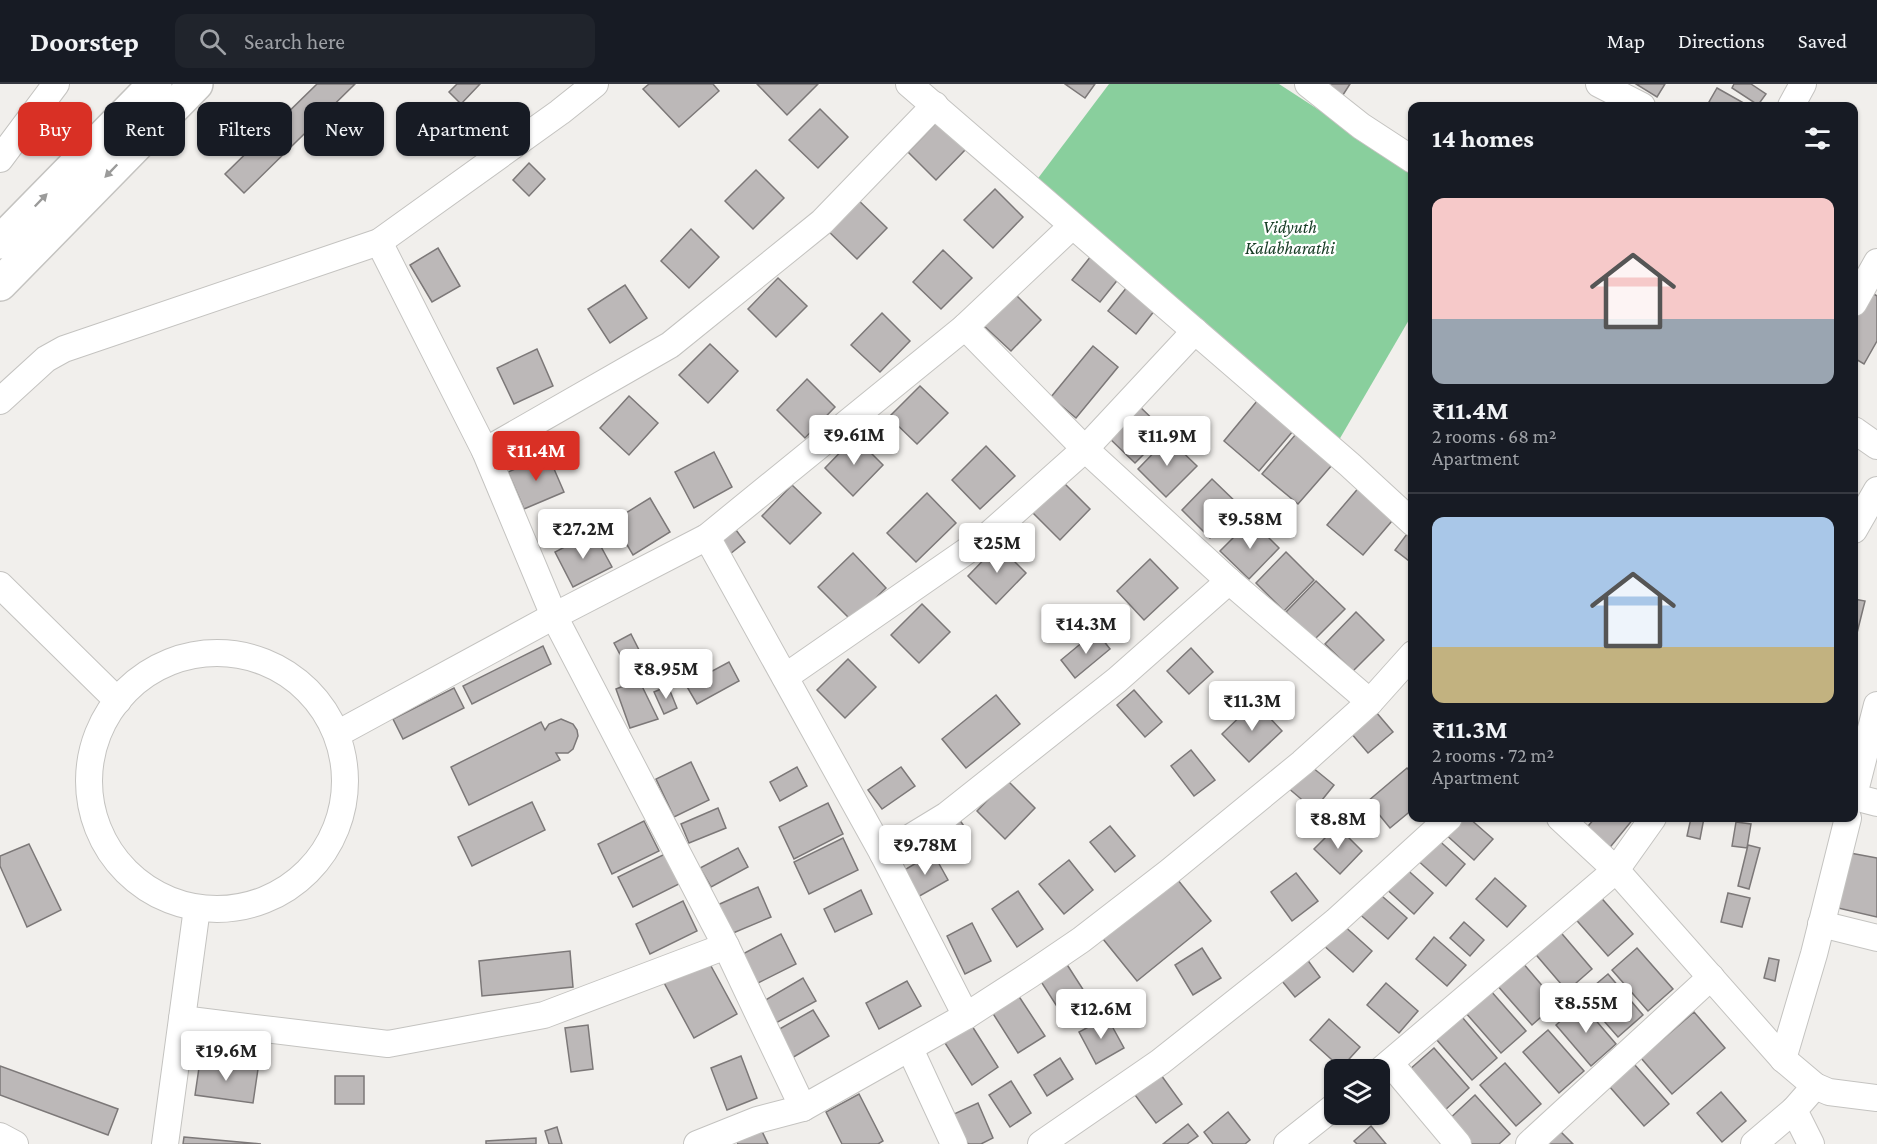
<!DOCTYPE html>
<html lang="en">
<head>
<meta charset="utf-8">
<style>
	body { margin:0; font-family:"Crimson Pro",serif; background:#20242c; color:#f1f3f6; height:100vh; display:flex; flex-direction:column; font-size:22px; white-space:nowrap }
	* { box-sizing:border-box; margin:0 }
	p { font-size:20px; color:#9ea1a6 }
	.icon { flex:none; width:33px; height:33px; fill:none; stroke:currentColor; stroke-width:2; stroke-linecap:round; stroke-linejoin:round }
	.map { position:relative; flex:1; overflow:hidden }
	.sheet { position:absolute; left:1408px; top:18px; width:450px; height:720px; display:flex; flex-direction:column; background:#171b24; border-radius:12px; box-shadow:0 2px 4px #0004 }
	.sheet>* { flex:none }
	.hud { position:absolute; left:18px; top:18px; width:570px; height:54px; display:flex; gap:12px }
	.buttons { position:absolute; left:1324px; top:975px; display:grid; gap:12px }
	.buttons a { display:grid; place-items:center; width:66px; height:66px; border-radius:12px; background:#171b24; box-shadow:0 2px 4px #0004; font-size:30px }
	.price { position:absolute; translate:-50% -51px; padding:0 14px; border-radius:6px; background:#fff; color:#222; font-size:20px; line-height:39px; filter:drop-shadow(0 2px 3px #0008) }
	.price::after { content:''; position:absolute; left:50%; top:36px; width:18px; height:14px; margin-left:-9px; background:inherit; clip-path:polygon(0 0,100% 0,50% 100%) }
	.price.on { background:#d93025; color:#fff }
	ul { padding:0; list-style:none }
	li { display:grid; align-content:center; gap:12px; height:318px; padding:0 24px }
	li+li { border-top:2px solid #363941 }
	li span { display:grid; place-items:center; height:186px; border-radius:12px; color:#555 }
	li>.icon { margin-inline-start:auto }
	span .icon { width:108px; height:108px; fill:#fffc; stroke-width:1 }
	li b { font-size:26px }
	h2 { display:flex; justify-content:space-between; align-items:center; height:72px; padding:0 24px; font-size:26px }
	.chip { padding:0 21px; border-radius:12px; background:#171b24; box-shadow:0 2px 4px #0004; font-size:21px; line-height:54px }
	.chip.on { background:#d93025; color:#fff }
	header { display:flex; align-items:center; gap:36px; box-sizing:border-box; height:84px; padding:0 30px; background:#171b24; border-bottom:2px solid #363941 }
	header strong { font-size:28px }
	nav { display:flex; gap:33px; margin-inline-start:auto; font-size:21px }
	.search { width:420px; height:54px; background:#20242c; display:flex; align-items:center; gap:15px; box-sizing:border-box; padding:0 21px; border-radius:12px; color:#9ea1a6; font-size:22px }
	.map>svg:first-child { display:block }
	.green { fill:#89cf9d }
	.building { fill:#bcb8b8; stroke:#7c7878; stroke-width:1.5 }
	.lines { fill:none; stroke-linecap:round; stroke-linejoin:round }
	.minor-casing { stroke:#c4c3c0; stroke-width:28 }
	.highway-casing { stroke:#c4c3c0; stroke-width:36 }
	.minor { stroke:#fff; stroke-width:26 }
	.highway { stroke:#fff; stroke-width:33 }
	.oneway { fill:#9b9b9a }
	.labels { text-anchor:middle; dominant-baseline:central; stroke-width:4.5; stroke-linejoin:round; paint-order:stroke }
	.park-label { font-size:18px; font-style:italic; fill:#153b23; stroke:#fff }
</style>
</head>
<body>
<header>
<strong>Doorstep</strong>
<div class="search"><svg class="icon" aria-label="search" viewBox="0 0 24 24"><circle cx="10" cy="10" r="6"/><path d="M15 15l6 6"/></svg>Search here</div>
<nav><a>Map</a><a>Directions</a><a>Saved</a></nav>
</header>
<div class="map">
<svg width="1877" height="1060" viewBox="0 0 1877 1060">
	<rect width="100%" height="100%" fill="#f1efec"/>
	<path class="green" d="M1109 0H1279L1413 87V229L1339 356 1036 97Z"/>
	<g class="building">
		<path d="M317 0H355L244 109 225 90Z"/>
		<path d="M457 0H480L461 20 449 8Z"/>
		<path d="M649 0H713L719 7 679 43 643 5Z"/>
		<path d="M757 0H818L787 31Z"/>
		<path d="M1065 0H1095L1085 14Z"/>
		<path d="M1318 0H1350L1341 14Z"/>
		<path d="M1636 0H1665L1657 13Z"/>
		<path d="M1734 0H1751L1766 10 1758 21 1732 4Z"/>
		<path d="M1717 4 1749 22H1717L1709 18Z"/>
		<path d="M820 25 848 53 818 84 789 56Z"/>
		<path d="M938 37 966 65 936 96 908 68Z"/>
		<path d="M529 79 545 95 529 112 513 96Z"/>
		<path d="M756 86 784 114 753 145 725 117Z"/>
		<path d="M995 105 1023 133 993 164 964 136Z"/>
		<path d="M852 110 887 144 857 175 822 141Z"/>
		<path d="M691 145 719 173 689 204 661 177Z"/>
		<path d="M438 164 460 202 432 218 410 181Z"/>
		<path d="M943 166 972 194 941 225 913 198Z"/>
		<path d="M1095 167 1123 189 1100 218 1072 196Z"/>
		<path d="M778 194 807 222 776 253 748 225Z"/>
		<path d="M1131 198 1159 221 1136 250 1108 227Z"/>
		<path d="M625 201 647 234 610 259 588 225Z"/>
		<path d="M1869 207 1877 212V257L1864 280 1854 274V233Z"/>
		<path d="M1013 208 1041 236 1011 267 982 240Z"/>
		<path d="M882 229 910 257 880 288 851 261Z"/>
		<path d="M710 260 738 287 708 319 679 291Z"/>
		<path d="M1093 262 1118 283 1076 334 1051 313Z"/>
		<path d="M537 265 553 302 514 320 497 284Z"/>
		<path d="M807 295 835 323 805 354 777 326Z"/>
		<path d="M920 302 948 329 917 360 889 333Z"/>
		<path d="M629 312 658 339 629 371 600 344Z"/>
		<path d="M1257 317 1293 347 1259 387 1224 357Z"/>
		<path d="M1137 320 1166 348 1135 379 1107 352Z"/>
		<path d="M1296 350 1332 381 1298 420 1262 390Z"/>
		<path d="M855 353 883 381 853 412 825 384Z"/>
		<path d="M1168 354 1197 382 1166 413 1138 385Z"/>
		<path d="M986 362 1015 392 980 425 952 396Z"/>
		<path d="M714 368 732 403 694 424 675 388Z"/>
		<path d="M548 371 564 408 524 425 508 388Z"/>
		<path d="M1212 395 1241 423 1210 454 1182 426Z"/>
		<path d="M1062 397 1090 425 1060 456 1032 428Z"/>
		<path d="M792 401 821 429 790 460 762 432Z"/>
		<path d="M1361 401 1397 431 1363 471 1327 441Z"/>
		<path d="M927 409 956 439 916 478 887 449Z"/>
		<path d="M650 414 670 448 633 471 613 437Z"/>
		<path d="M1251 436 1279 464 1249 495 1220 467Z"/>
		<path d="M736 446 745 458 730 470 721 458Z"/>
		<path d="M593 448 612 483 573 503 555 468Z"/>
		<path d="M1407 450 1413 455V480L1395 466Z"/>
		<path d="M998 461 1026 489 996 520 968 492Z"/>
		<path d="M1286 468 1314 496 1284 527 1256 499Z"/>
		<path d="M853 469 886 504 852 537 818 503Z"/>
		<path d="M1150 475 1178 504 1144 536 1117 507Z"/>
		<path d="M1316 497 1345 525 1314 556 1286 528Z"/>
		<path d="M1854 515 1865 517 1854 561Z"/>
		<path d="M922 520 950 548 919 579 891 551Z"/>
		<path d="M1356 528 1384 556 1353 587 1325 560Z"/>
		<path d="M1096 547 1110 565 1075 594 1061 576Z"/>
		<path d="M631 550 639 566 622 574 614 559Z"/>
		<path d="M543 562 551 580 472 620 463 602Z"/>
		<path d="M1191 564 1213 588 1189 610 1167 587Z"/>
		<path d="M848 575 876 603 845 634 817 606Z"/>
		<path d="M729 578 739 597 697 620 686 601Z"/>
		<path d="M639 596 658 635 630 644 616 605Z"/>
		<path d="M668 602 677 624 664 630 654 608Z"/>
		<path d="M454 604 464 624 403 655 393 635Z"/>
		<path d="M1134 606 1162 638 1145 653 1117 621Z"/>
		<path d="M996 611 1020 640 966 684 942 655Z"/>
		<path d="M1255 618 1282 647 1249 678 1222 650Z"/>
		<path d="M1370 621 1393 648 1368 669 1345 642Z"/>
		<path d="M561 635 573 640 577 646 578 652 573 665 568 669H556L560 676 469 721 451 683 541 638 545 646 549 640Z"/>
		<path d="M1191 666 1215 696 1194 712 1171 682Z"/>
		<path d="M691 678 709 716 674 733 656 695Z"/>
		<path d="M1307 679 1334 701 1314 726 1287 703Z"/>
		<path d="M797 683 807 702 780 717 770 698Z"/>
		<path d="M901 683 915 702 882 725 868 706Z"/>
		<path d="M1407 684 1413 691V725L1390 744 1368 717Z"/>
		<path d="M1007 696 1035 724 1005 755 977 727Z"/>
		<path d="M532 718 545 746 472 782 458 753Z"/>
		<path d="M828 719 843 750 794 775 779 743Z"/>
		<path d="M718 724 726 744 689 759 681 740Z"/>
		<path d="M1456 734H1469L1493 755 1474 776 1443 748Z"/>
		<path d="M1595 734H1634L1607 767 1583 748Z"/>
		<path d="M1691 734H1704L1700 755 1687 752Z"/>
		<path d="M959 735 966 745 944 761 937 751Z"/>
		<path d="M644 737 659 767 612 790 598 760Z"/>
		<path d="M1736 738 1751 740 1747 764 1732 762Z"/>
		<path d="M1110 742 1135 772 1115 788 1090 758Z"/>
		<path d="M1337 742 1362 767 1340 790 1314 765Z"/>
		<path d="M1434 752 1465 780 1446 802 1415 774Z"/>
		<path d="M843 754 858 786 809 810 794 778Z"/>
		<path d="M29 760 61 826 27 843 0 782V772Z"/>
		<path d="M1748 761 1760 764 1749 805 1738 802Z"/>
		<path d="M738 764 748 783 711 803 700 784Z"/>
		<path d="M933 769 948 796 916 814 901 788Z"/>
		<path d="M1850 769 1877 774V833L1838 824Z"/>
		<path d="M665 770 679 800 633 823 618 793Z"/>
		<path d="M1069 776 1093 806 1064 830 1039 800Z"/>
		<path d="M1402 781 1433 809 1414 830 1383 802Z"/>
		<path d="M1296 789 1318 817 1292 837 1271 808Z"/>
		<path d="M1173 790 1211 837 1137 897 1099 850Z"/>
		<path d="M1495 794 1526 822 1507 843 1476 815Z"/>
		<path d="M758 803 771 833 726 852 713 823Z"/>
		<path d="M861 806 872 830 835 848 824 825Z"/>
		<path d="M1375 806 1407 834 1388 855 1356 827Z"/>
		<path d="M1018 807 1043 845 1017 863 992 825Z"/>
		<path d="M1597 809 1633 850 1608 872 1572 831Z"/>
		<path d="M1728 809 1750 814 1742 843 1721 838Z"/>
		<path d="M683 817 697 847 650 870 636 840Z"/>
		<path d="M1464 838 1484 856 1470 872 1450 854Z"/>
		<path d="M972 839 991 877 965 890 947 852Z"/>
		<path d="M1341 839 1372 867 1353 888 1322 860Z"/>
		<path d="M1557 844 1592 885 1567 907 1532 866Z"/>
		<path d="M781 850 796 880 752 902 737 873Z"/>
		<path d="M1434 853 1466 881 1447 902 1416 875Z"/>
		<path d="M1202 864 1221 894 1193 911 1175 881Z"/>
		<path d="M1637 864 1673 905 1648 927 1612 886Z"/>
		<path d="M570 867 573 903 482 912 479 877Z"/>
		<path d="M705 871 737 930 694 954 662 895Z"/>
		<path d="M1304 871 1320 893 1295 913 1278 892Z"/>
		<path d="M1769 874 1779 876 1775 897 1764 894Z"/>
		<path d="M1522 878 1557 919 1532 941 1496 900Z"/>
		<path d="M1066 879 1093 921 1067 938 1040 896Z"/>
		<path d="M1608 890 1643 931 1618 953 1582 912Z"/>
		<path d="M803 894 816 917 774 940 762 918Z"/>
		<path d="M907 897 921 922 879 945 866 919Z"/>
		<path d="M1386 899 1418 927 1399 949 1367 921Z"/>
		<path d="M1490 906 1526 947 1501 969 1465 928Z"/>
		<path d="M1018 911 1045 952 1018 969 992 928Z"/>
		<path d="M1581 919 1616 960 1591 982 1556 941Z"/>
		<path d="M813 926 829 952 792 974 776 947Z"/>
		<path d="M1694 928 1725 964 1672 1010 1641 974Z"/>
		<path d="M1107 933 1124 964 1096 980 1079 948Z"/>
		<path d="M1462 933 1497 974 1472 996 1436 955Z"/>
		<path d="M1329 935 1360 963 1341 984 1310 956Z"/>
		<path d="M588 941 593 985 571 988 565 944Z"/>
		<path d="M972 942 998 983 972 1001 945 959Z"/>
		<path d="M1548 946 1584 987 1559 1009 1523 968Z"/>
		<path d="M1434 964 1469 1004 1444 1027 1409 986Z"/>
		<path d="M741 972 757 1014 727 1026 711 984Z"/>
		<path d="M1060 974 1073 995 1047 1012 1034 991Z"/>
		<path d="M200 977 258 985 253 1019 195 1011Z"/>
		<path d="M1505 979 1541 1020 1516 1042 1480 1001Z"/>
		<path d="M1634 980 1669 1020 1644 1042 1609 1002Z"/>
		<path d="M0 982 118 1025 108 1051 0 1011Z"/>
		<path d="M1161 991 1182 1020 1156 1039 1135 1011Z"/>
		<rect x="335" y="992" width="29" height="28"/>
		<path d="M1011 997 1031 1029 1010 1043 989 1011Z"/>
		<path d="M1721 1008 1746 1037 1722 1058 1697 1029Z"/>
		<path d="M859 1010 883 1057 878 1060H842L826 1028Z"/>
		<path d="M1475 1011 1510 1050 1499 1060H1466L1446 1038Z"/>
		<path d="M978 1019 993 1054 981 1060H968L954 1030Z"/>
		<path d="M1228 1028 1250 1056 1245 1060H1213L1204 1048Z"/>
		<path d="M1188 1040 1198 1052 1187 1060H1163Z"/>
		<path d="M1371 1042 1386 1060H1357L1354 1057Z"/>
		<path d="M557 1043 562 1060H549L545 1047Z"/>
		<path d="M760 1043 768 1060H738L735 1054Z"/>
		<path d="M1559 1046 1573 1060H1544Z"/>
		<path d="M184 1053 261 1060H183Z"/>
		<path d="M536 1054V1060H486V1057Z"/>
	</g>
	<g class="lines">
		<g class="minor-casing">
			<g id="minor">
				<path d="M909 0 1350 381 1413 439"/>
				<path d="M1308 0 1361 42 1413 76"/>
				<path d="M1599 0 1642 22"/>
				<path d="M1791 22 1803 0"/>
				<path d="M0 75 56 0"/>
				<path d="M379 158 485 367 554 532 726 862 803 1024"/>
				<path d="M1854 219 1877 178"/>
				<path d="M965 243 1085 365 1229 497 1370 618"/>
				<path d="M0 317 46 275 64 265 379 158 560 28 595 0"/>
				<path d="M1854 346 1877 362"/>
				<path d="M485 367 670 261 822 138 935 21"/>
				<path d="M1854 446 1877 406"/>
				<path d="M707 453 883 770 966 932"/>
				<path d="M0 501 118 617"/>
				<circle cx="217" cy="697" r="128"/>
				<path d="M785 593 984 455 1085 365 1195 247"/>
				<path d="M337 650 554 532 707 453 965 243 1072 142"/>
				<path d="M1854 711 1877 621"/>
				<path d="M1854 713 1877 719"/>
				<path d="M1560 734 1616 786 1783 975 1815 1002 1829 1008 1877 1014"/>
				<path d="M883 770 947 731 1117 596 1229 497"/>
				<path d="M1821 840 1877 854"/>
				<path d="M182 935 388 960 544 931 726 862"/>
				<path d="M910 965 954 1060"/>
				<path d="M1783 975 1814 870 1848 734"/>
				<path d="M1390 979 1458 1060"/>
				<path d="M1380 987 1616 786 1653 734"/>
				<path d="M0 1052 15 1060"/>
				<path d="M165 1060 197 824"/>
				<path d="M697 1060 757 1036 803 1024 966 932 1031 890 1081 856 1169 788 1302 679 1370 618 1413 570"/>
				<path d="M1041 1060 1160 978 1285 879 1336 837 1449 734"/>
				<path d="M1287 1060 1335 1022"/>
				<path d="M1529 1060 1711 893"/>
				<path d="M1754 1060 1794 1026"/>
				<path d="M1811 1060 1794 1026 1815 1002"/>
			</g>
		</g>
		<g class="highway-casing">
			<g id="highway">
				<path d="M0 158 155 0"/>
				<path d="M0 200 196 0"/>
			</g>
		</g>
		<use href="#minor" class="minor"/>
		<use href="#highway" class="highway"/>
	</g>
	<defs><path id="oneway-solid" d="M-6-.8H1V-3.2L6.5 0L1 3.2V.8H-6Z" transform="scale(1.5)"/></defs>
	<g class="oneway">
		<use href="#oneway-solid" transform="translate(111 87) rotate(134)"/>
		<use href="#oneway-solid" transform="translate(41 116) rotate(-46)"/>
	</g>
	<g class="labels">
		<g class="park-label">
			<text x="1290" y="143">Vidyuth<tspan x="1290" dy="21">Kalabharathi</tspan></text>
		</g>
	</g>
</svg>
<div class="buttons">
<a><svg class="icon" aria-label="layers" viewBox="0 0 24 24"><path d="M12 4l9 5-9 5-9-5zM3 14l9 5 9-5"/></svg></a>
</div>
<b class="price" style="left:854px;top:382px">₹9.61M</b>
<b class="price" style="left:1167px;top:383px">₹11.9M</b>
<b class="price on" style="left:536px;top:398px">₹11.4M</b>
<b class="price" style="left:1250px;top:466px">₹9.58M</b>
<b class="price" style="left:583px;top:476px">₹27.2M</b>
<b class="price" style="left:997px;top:490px">₹25M</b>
<b class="price" style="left:1086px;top:571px">₹14.3M</b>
<b class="price" style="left:666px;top:616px">₹8.95M</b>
<b class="price" style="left:1252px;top:648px">₹11.3M</b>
<b class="price" style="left:1338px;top:766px">₹8.8M</b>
<b class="price" style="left:925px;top:792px">₹9.78M</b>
<b class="price" style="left:1586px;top:950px">₹8.55M</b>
<b class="price" style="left:1101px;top:956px">₹12.6M</b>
<b class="price" style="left:226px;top:998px">₹19.6M</b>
<div class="hud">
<a class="chip on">Buy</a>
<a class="chip">Rent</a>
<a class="chip">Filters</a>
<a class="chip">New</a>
<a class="chip">Apartment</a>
</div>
<section class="sheet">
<h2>14 homes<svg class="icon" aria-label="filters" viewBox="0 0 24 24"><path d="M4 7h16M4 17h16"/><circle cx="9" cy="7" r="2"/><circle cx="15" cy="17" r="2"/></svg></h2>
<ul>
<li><span style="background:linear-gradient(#f6c9c9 65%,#9aa5b1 0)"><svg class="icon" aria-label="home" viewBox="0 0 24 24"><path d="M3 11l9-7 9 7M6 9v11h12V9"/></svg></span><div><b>₹11.4M</b><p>2 rooms · 68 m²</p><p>Apartment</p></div></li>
<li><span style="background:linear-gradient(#a9c7e8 70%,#c2b280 0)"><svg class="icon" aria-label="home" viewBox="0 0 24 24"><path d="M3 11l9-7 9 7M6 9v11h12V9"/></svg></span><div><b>₹11.3M</b><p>2 rooms · 72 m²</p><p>Apartment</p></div></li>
</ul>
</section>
</div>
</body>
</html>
